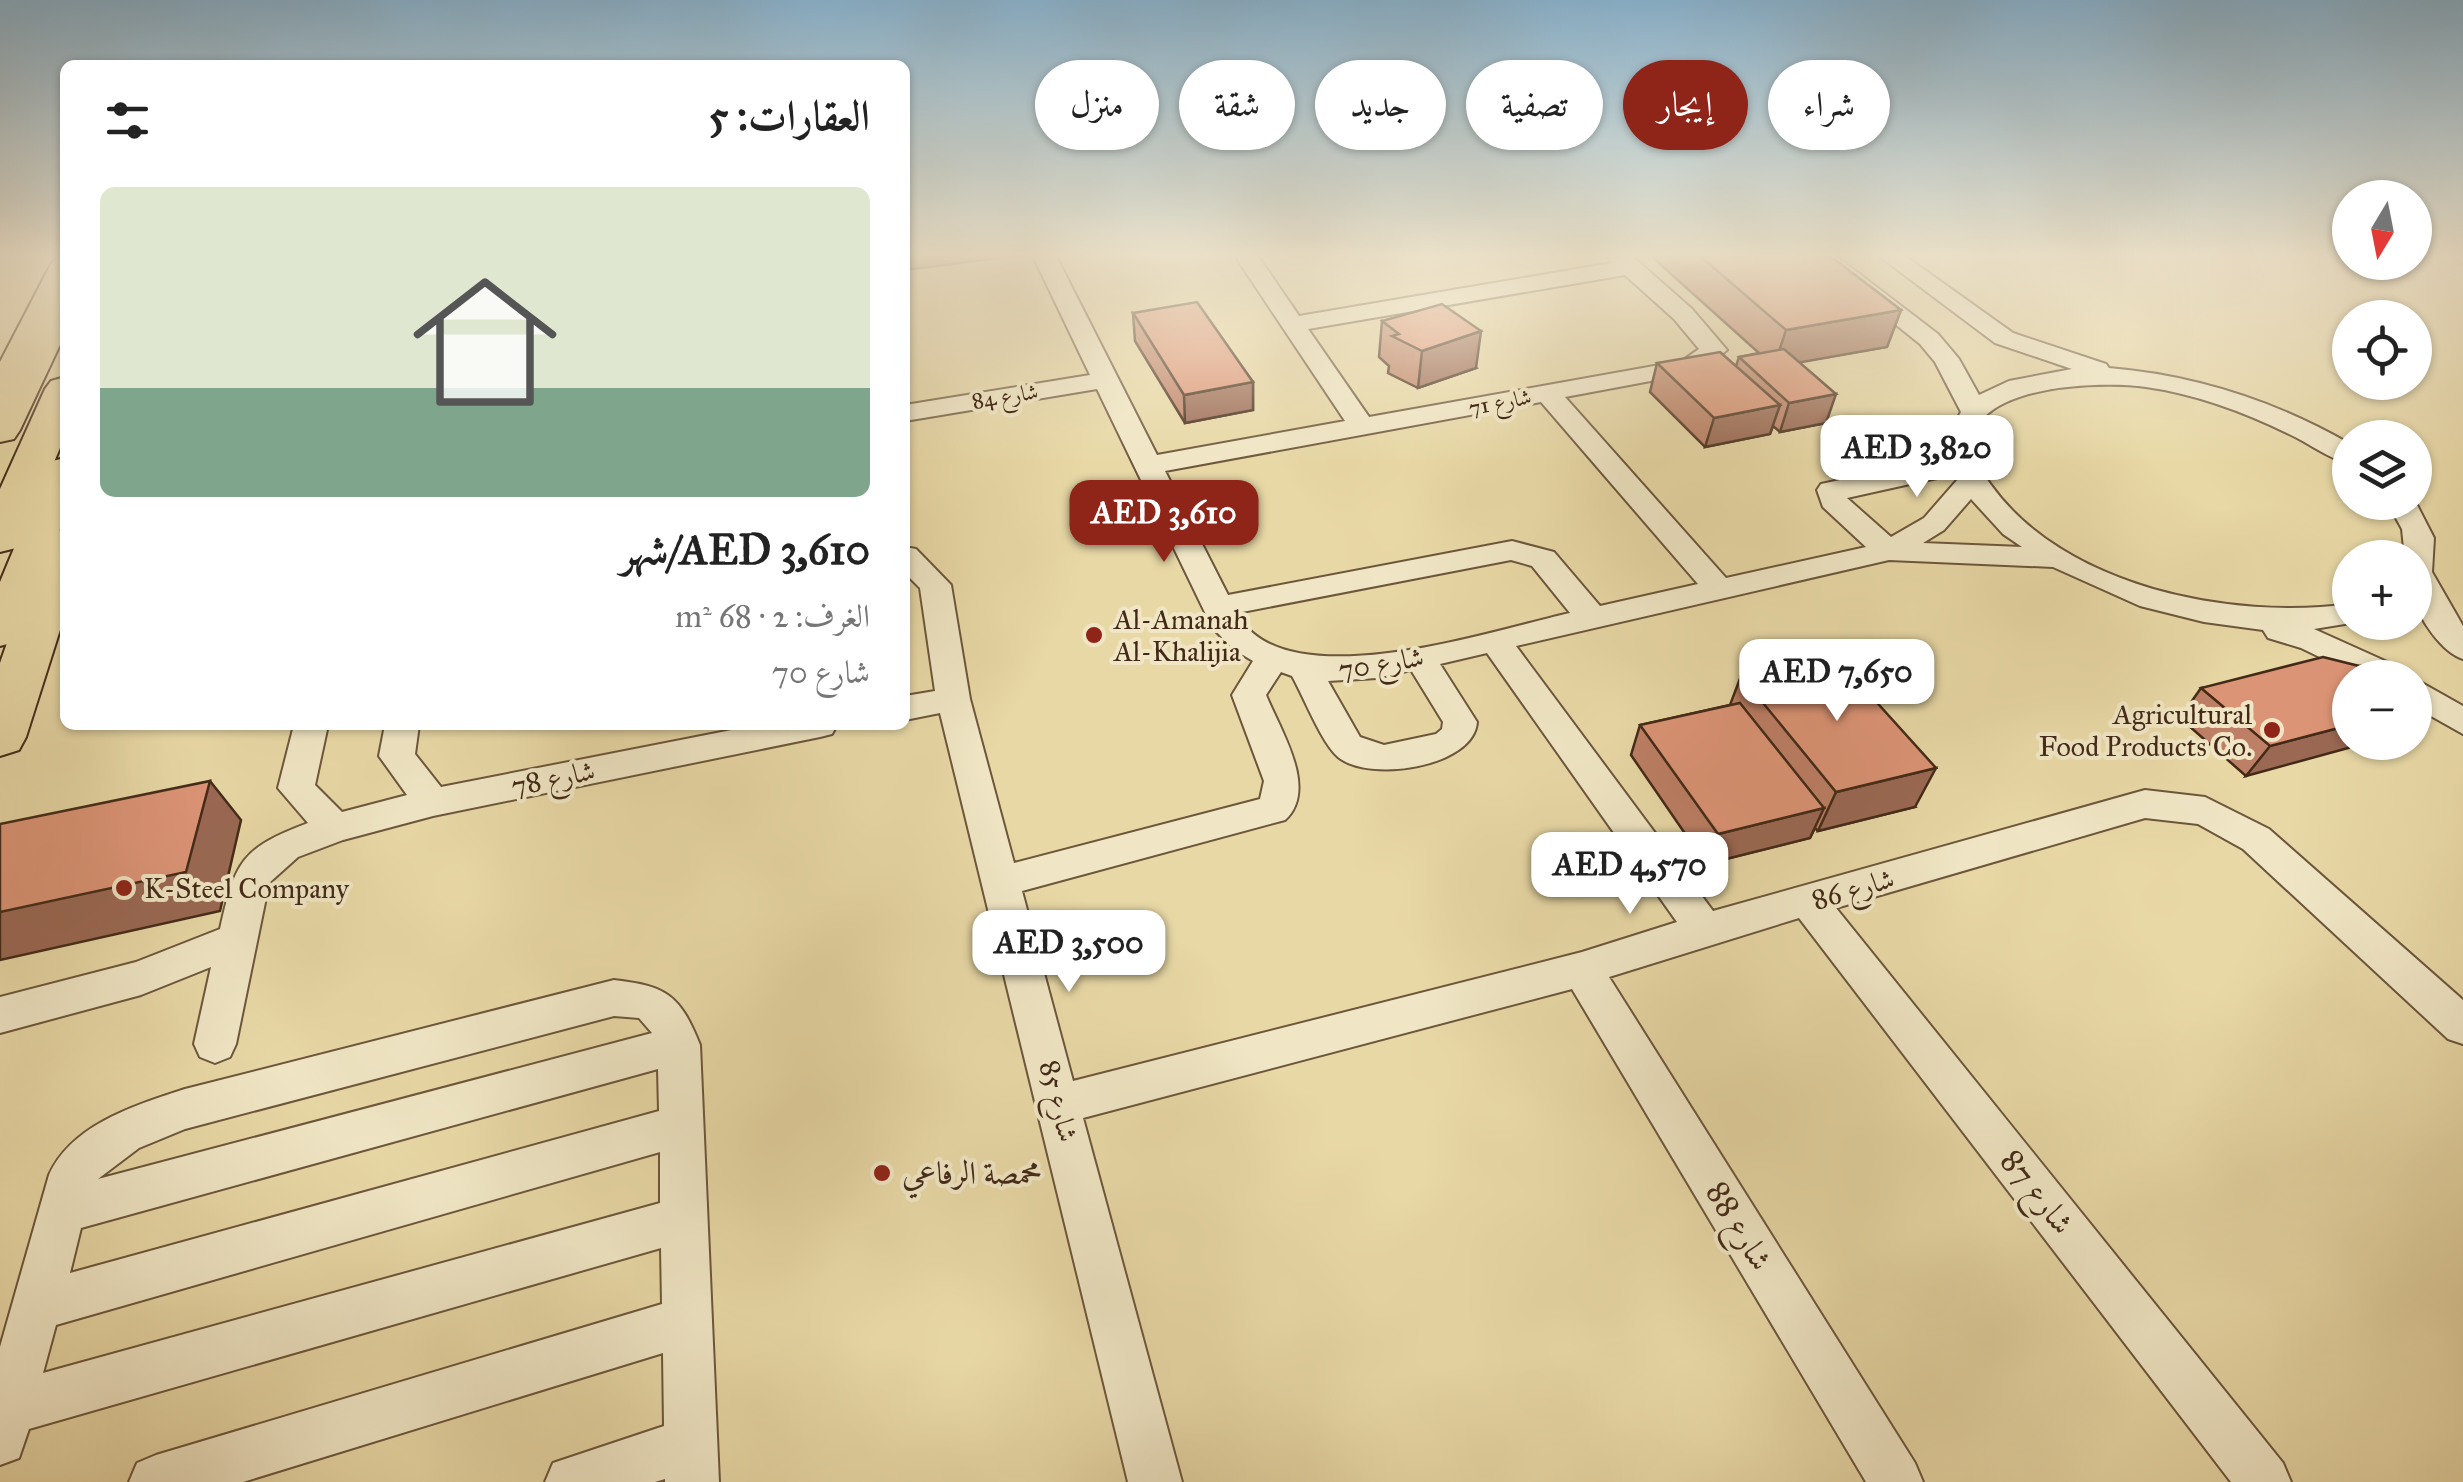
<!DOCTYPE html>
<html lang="ar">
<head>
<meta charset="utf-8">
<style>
	body { margin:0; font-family:"IM FELL Great Primer",Amiri,serif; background:#f2f2f2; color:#222; direction:rtl; height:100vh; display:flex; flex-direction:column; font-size:38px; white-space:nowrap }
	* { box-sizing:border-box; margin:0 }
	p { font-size:32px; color:#767676 }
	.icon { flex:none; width:55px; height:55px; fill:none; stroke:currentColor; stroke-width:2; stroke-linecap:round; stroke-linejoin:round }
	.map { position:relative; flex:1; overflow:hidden; direction:ltr }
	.details { position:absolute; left:60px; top:60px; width:850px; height:670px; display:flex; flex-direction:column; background:#fff; border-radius:15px; box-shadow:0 2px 8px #0004; direction:rtl }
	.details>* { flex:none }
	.top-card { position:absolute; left:940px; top:60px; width:950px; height:90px; direction:rtl; display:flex; gap:20px }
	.needle { width:65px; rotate:190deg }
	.buttons { position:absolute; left:2332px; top:180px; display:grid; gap:20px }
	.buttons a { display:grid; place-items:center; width:100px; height:100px; border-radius:50%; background:#fff; box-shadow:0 2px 8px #0004; font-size:50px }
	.price { position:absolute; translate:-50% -85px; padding:0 22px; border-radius:20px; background:#fff; color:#222; font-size:32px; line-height:65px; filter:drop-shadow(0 2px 5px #0008) }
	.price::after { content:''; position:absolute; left:50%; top:60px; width:30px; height:22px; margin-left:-15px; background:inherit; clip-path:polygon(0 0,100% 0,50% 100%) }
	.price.active { background:#8f2418; color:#fff }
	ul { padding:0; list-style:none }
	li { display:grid; align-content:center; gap:20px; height:530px; padding:0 40px }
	li span { display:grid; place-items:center; height:310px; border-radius:15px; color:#555 }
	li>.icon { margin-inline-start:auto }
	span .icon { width:180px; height:180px; fill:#fffc; stroke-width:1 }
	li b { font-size:42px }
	h2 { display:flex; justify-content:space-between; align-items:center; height:120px; padding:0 40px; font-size:42px }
	.chip { padding:0 35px; border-radius:45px; background:#fff; box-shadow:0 2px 8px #0004; font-size:35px; line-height:90px }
	.chip.active { background:#8f2418; color:#fff }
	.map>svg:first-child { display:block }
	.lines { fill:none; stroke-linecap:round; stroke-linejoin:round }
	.minor-casing { stroke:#6c563c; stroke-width:4 }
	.major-casing { stroke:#432a18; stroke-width:4 }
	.highway-casing { stroke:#432a18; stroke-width:4 }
	.minor { fill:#f0e6c5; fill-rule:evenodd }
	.major { fill:#e8d8a6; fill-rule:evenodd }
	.highway { fill:#e8d8a6; fill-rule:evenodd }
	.wall { fill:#bd7f65; stroke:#432a18; stroke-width:2.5 }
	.shaded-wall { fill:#9a6853; stroke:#432a18; stroke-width:2.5 }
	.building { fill:#dc9476; stroke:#432a18; stroke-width:2.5 }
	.poi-dot { fill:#8f2418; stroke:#f0e6c5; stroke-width:4 }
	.labels { text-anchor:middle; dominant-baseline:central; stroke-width:8; stroke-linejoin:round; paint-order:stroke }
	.far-street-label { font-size:22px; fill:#432a18; stroke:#f0e6c5 }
	.poi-label { font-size:28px; fill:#432a18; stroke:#f0e6c5; text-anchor:start }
	.street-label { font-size:28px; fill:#432a18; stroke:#f0e6c5 }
	.near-poi-label { font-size:32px; fill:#432a18; stroke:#f0e6c5; text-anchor:start }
	.near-street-label { font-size:32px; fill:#432a18; stroke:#f0e6c5 }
</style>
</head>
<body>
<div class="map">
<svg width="2463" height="1482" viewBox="0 0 2463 1482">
	<rect width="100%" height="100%" fill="#e8d8a6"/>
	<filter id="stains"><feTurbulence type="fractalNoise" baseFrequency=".002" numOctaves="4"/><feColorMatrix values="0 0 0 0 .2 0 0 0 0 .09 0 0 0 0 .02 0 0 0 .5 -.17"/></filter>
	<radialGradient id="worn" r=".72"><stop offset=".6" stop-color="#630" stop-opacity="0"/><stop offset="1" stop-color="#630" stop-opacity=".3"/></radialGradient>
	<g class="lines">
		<g class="minor-casing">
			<g id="minor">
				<path d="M1033 256H1056L1157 455 1345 421 1235 256H1258L1299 316 1612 263 1607 256H1632L1692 309 1727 350 1699 372 1565 397 1726 578 1866 547 1823 507 1817 490 1821 484 1949 457V433L1961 412 1935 362 1920 344 1810 256H1836L1938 334 1959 359 1979 395 2009 381 2072 369 1995 343 1879 256H1905L2013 333 2106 364 2109 368C2195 375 2275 401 2350 444V464C2329 459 2309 443 2289 434 2244 412 2196 394 2146 387 2090 379 1919 388 1991 485 2065 588 2232 620 2350 604V622H2357L2314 629 2405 670 2409 678H2363L2301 648 2268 638 2263 630 2204 622 2140 606 2053 567 1889 560 1516 646 1713 911 2145 790 2205 797 2269 829 2463 1000V1044L2448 1039 2243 849 2198 824 2145 818 1836 908 2283 1463 2291 1482H2231L1799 918 1609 977 1915 1463 1923 1482H1866L1572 989 1083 1118 1182 1482H1128L940 713 905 720V696L935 691 920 588 905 573V547L916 549 951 585 970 699 1014 863 1260 799 1264 781 1232 695 1253 661 1233 649 1212 627 1097 389 905 421V405L1090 375ZM1625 275 1674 319 1699 349 1682 361 1369 417 1308 329ZM1541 402 1698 584 1600 606 1554 552 1512 541 1228 595 1165 471ZM1955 474 1958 479 1924 518 1891 537 1847 498ZM1971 499 2003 534 2022 547 1923 543 1944 530ZM1511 560 1532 566 1570 613C1496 629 1282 702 1237 613ZM1487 653 1677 922 1582 952 1073 1081 1022 891 1285 820C1319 789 1280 730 1266 695L1281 672 1292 676C1304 697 1321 742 1338 757 1369 783 1474 767 1477 722L1440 664ZM1411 670 1443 722 1442 729 1436 734 1384 745 1360 737 1328 681 1377 678Z"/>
				<path d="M2415 501 2434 538 2432 572 2463 626V659C2443 653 2418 619 2415 598 2413 585 2415 571 2415 558H2405L2402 529 2387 502Z"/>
				<path d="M2415 679 2463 706V734L2415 707Z"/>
				<path d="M294 725H328L315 785 342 812 407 795 379 756 385 725H419L415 754 441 787 757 725H837L832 734 820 737 433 816 343 840 298 857 269 883 236 1044 230 1057 215 1063 200 1057 194 1044 211 967 141 995 0 1033V997L136 962 220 929C235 862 241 848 308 823L278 788Z"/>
				<path d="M614 980C667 986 680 995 700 1045L719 1482H665V1479L655 1482H545L553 1463 664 1426 663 1353 243 1482H129L137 1463 156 1455 662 1304 661 1248 29 1429 19 1458 0 1465V1347L49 1175C72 1124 136 1105 185 1089ZM614 1016 639 1018 652 1033 98 1179 139 1148 185 1129ZM658 1069 659 1111 70 1273 81 1228ZM660 1152V1203L43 1373 56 1325Z"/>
			</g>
		</g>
		<g class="major-casing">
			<g id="major">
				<path d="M65 257V296L17 394 12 401 0 404V362L50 266 54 260Z"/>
				<path d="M65 458V516L21 632 15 642 0 646V582L47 469 52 461Z"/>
			</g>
		</g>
		<g class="highway-casing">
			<g id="highway">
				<path d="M65 285V334L20 430 14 439 0 442V389L47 296 52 288Z"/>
				<path d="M65 377V436L22 538 16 548 0 552V489L45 389 51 381Z"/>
				<path d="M65 529V614L26 737 19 750 0 756V663L42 543 49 533Z"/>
			</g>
		</g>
		<use href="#minor" class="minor"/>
		<use href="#major" class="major"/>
		<use href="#highway" class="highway"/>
	</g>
	<g class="wall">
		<path d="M1651 256H1830L1901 310 1887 347 1799 362 1826 423 1780 432 1773 426 1770 434 1705 447 1650 392 1657 363 1736 366 1739 357 1759 353Z"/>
		<path d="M1133 313 1253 382V410L1185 423 1135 341Z"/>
		<path d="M1382 321 1476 368 1418 388 1388 373 1389 366 1379 357Z"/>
		<path d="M2359 666 2246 776 2180 718 2201 688Z"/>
		<path d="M1741 676 1915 807 1818 831 1815 828 1810 838 1706 864 1631 755 1640 725 1730 705Z"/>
	</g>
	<g class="shaded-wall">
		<path d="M905 256H999V258L905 270Z"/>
		<path d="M1901 310 1887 347 1774 367 1786 330Z"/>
		<path d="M1481 331 1476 368 1418 388 1422 351Z"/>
		<path d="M1253 382V410L1185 423 1184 395Z"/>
		<path d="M1836 394 1826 423 1780 432 1789 403Z"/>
		<path d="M1780 405 1770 434 1705 447 1714 418Z"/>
		<path d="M2350 725V742H2370L2246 776 2270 746Z"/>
		<path d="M1936 768 1915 807 1818 831 1836 792Z"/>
		<path d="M210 781 241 820 220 911 0 960V912Z"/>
		<path d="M1824 808 1810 838 1706 864 1718 834Z"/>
	</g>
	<g class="building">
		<path d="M1700 256H1830L1901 310 1786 330Z"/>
		<path d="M1197 302 1253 382 1184 395 1133 313Z"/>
		<path d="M1442 304 1481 331 1422 351 1392 336 1399 334 1382 321Z"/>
		<path d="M1784 349 1836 394 1789 403 1739 357Z"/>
		<path d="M1720 352 1780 405 1714 418 1657 363Z"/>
		<path d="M1834 655 1936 768 1836 792 1741 676Z"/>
		<path d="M2323 657 2359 666 2374 678H2350V725L2270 746 2201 688Z"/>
		<path d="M1740 703 1824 808 1718 834 1640 725Z"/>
		<path d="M210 781 186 872 0 912V824Z"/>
	</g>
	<linearGradient id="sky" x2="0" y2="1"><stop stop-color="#89b5d2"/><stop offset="0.55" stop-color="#f5edd7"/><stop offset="1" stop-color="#f5edd7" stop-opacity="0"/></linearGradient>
	<rect width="2463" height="464" fill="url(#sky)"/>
	<g class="poi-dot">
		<circle cx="1094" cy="635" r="10"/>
		<circle cx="2272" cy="730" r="10"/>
		<circle cx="124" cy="888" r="10"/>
		<circle cx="882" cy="1173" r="10"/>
	</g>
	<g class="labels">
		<g class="far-street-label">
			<text transform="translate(1005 396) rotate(-9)">شارع 84</text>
			<text transform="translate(1500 402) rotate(-11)">شارع 71</text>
		</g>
		<g class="poi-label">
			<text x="1114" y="619">Al-Amanah<tspan x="1114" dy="32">Al-Khalijia</tspan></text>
			<text x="2252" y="714" text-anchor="end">Agricultural<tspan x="2252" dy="32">Food Products Co.</tspan></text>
			<text x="144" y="888">K-Steel Company</text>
		</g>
		<g class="street-label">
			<text transform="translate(1381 663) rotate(-9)">شارع 70</text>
			<text transform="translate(553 778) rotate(-11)">شارع 78</text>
			<text transform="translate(1853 889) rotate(-16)">شارع 86</text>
			<text transform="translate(1059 1101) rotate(76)">شارع 85</text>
		</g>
		<g class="near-poi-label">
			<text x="902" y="1173">محمصة الرفاعي</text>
		</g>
		<g class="near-street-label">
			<text transform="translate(2037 1192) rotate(52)">شارع 87</text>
			<text transform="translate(1739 1226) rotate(59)">شارع 88</text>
		</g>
	</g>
	<rect width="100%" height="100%" filter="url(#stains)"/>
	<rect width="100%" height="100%" fill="url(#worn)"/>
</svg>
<div class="buttons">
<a><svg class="needle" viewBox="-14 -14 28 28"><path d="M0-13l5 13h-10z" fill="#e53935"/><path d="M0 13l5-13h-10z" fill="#767676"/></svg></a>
<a><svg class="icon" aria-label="locate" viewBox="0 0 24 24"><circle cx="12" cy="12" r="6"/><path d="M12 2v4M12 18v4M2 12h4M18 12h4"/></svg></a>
<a><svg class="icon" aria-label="layers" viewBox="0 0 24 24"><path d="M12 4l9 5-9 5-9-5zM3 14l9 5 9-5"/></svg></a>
<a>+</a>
<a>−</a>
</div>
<b class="price" style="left:1917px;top:500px">AED 3,820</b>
<b class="price active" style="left:1164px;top:565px">AED 3,610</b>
<b class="price" style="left:1837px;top:724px">AED 7,650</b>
<b class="price" style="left:1630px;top:917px">AED 4,570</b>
<b class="price" style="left:1069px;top:995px">AED 3,500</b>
<div class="top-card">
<a class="chip">شراء</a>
<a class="chip active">إيجار</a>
<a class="chip">تصفية</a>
<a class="chip">جديد</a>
<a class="chip">شقة</a>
<a class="chip">منزل</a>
</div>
<section class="details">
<h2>العقارات: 5<svg class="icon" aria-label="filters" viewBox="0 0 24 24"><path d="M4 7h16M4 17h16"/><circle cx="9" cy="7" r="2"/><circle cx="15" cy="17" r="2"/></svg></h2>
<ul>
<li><span style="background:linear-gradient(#dfe7d0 65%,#7fa58c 0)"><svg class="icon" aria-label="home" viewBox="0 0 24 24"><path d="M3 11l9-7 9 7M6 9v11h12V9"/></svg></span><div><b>AED 3,610/شهر</b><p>الغرف: 2 · 68 m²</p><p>شارع 70</p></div></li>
</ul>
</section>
</div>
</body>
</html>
